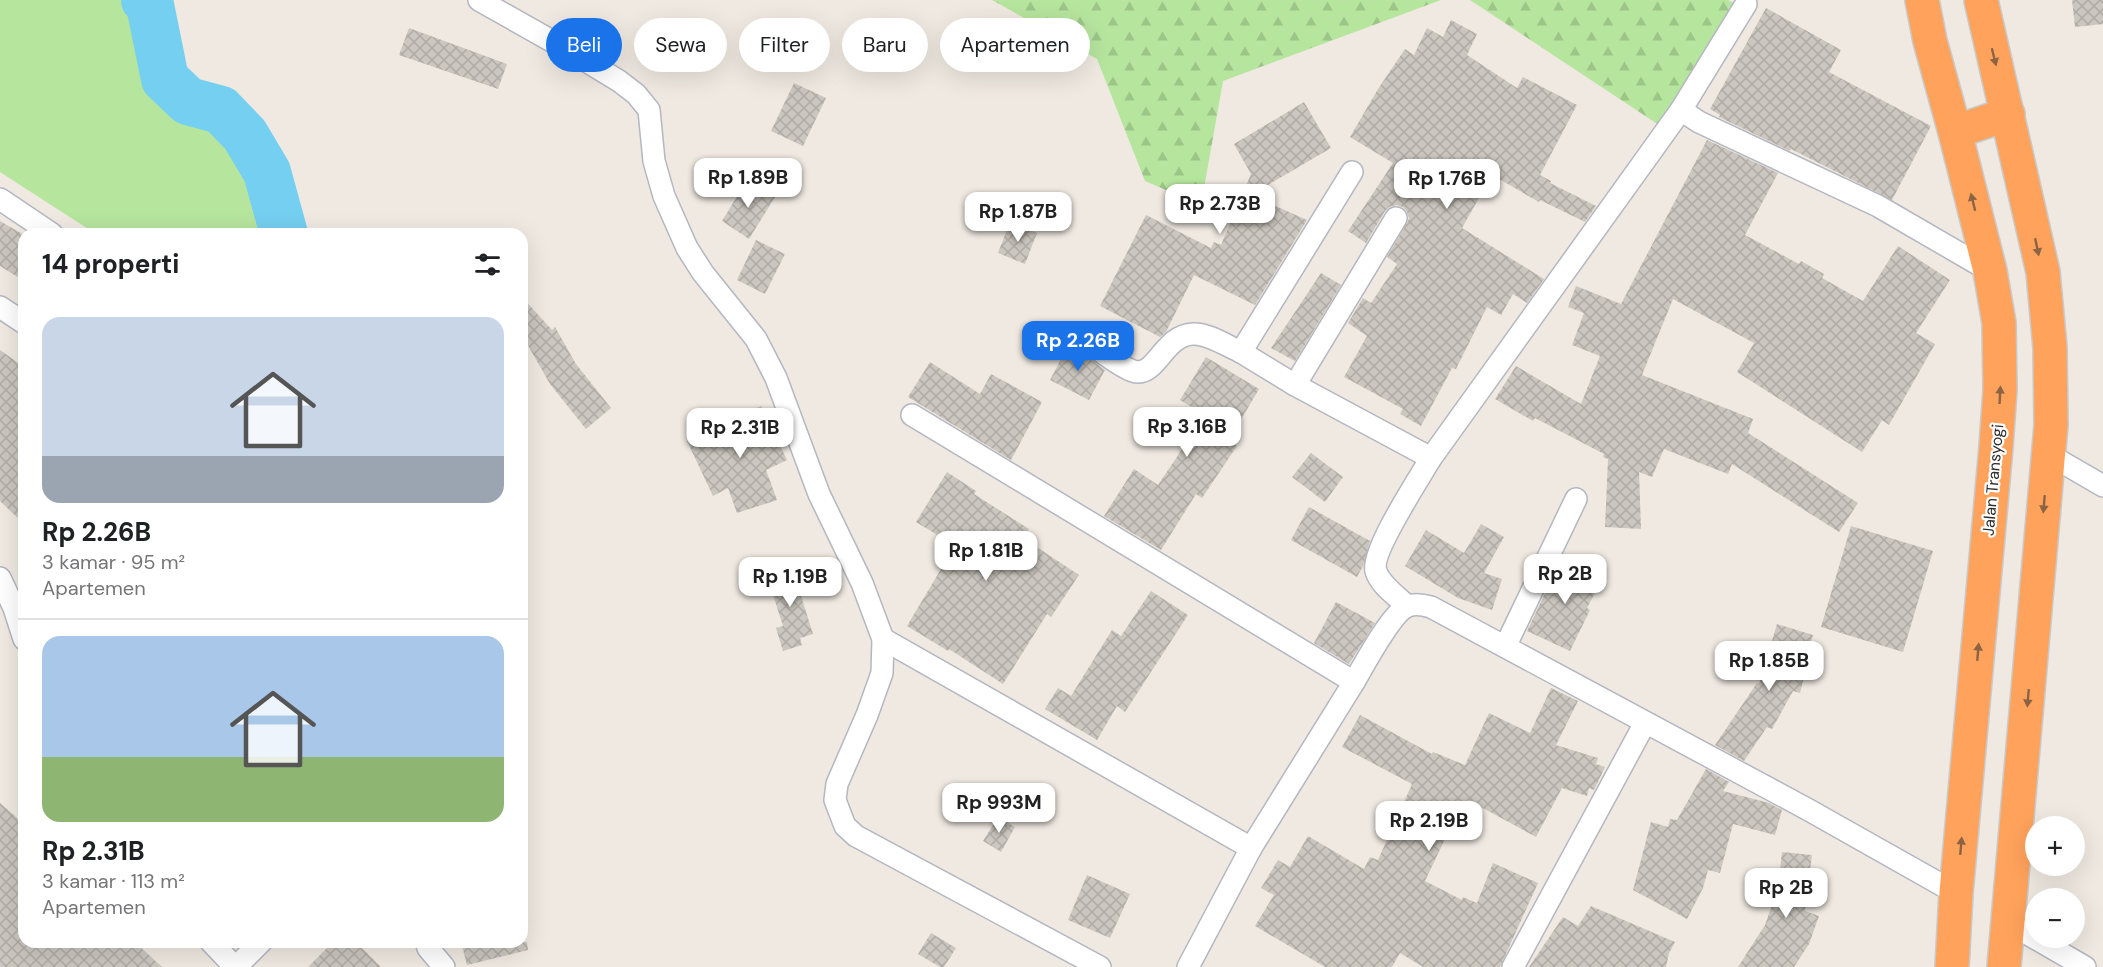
<!DOCTYPE html>
<html lang="id">
<head>
<meta charset="utf-8">
<style>
	body { margin:0; font-family:"DM Sans",sans-serif; background:#f2f2f2; color:#202124; height:100vh; display:flex; flex-direction:column; font-size:22px; white-space:nowrap }
	* { box-sizing:border-box; margin:0 }
	p { font-size:20px; color:#757577 }
	.icon { flex:none; width:33px; height:33px; fill:none; stroke:currentColor; stroke-width:2; stroke-linecap:round; stroke-linejoin:round }
	.map { position:relative; flex:1; overflow:hidden }
	.panel { position:absolute; left:18px; top:228px; width:510px; height:720px; display:flex; flex-direction:column; background:#fff; border-radius:18px; box-shadow:0 6px 24px #0002 }
	.panel>* { flex:none }
	.hud { position:absolute; left:546px; top:18px; width:570px; height:54px; display:flex; gap:12px }
	.buttons { position:absolute; left:2025px; top:816px; display:grid; gap:12px }
	.buttons a { display:grid; place-items:center; width:60px; height:60px; border-radius:50%; background:#fff; box-shadow:0 6px 24px #0002; font-size:30px }
	.price { position:absolute; translate:-50% -51px; padding:0 14px; border-radius:12px; background:#fff; color:#222; font-size:20px; line-height:39px; filter:drop-shadow(0 2px 3px #0008) }
	.price::after { content:''; position:absolute; left:50%; top:36px; width:18px; height:14px; margin-left:-9px; background:inherit; clip-path:polygon(0 0,100% 0,50% 100%) }
	.price.selected { background:#1a73e8; color:#fff }
	ul { padding:0; list-style:none }
	li { display:grid; align-content:center; gap:12px; height:318px; padding:0 24px }
	li+li { border-top:2px solid #e0e0e0 }
	li span { display:grid; place-items:center; height:186px; border-radius:18px; color:#555 }
	li>.icon { margin-inline-start:auto }
	span .icon { width:108px; height:108px; fill:#fffc; stroke-width:1 }
	li b { font-size:26px }
	h2 { display:flex; justify-content:space-between; align-items:center; height:72px; padding:0 24px; font-size:26px }
	.pill { padding:0 21px; border-radius:27px; background:#fff; box-shadow:0 6px 24px #0002; font-size:21px; line-height:54px }
	.pill.selected { background:#1a73e8; color:#fff }
	.map>svg:first-child { display:block }
	.grass { fill:#b6e59e }
	.forest { fill:url(#forest-firs) }
	.lines { fill:none; stroke-linecap:round; stroke-linejoin:round }
	.river { stroke:#75cff0; stroke-width:48 }
	.building { fill:url(#building-cross-hatch) }
	.street-casing { stroke:#b4b7c1; stroke-width:24 }
	.highway-casing { stroke:#c9c9c9; stroke-width:36 }
	.street { stroke:#fff; stroke-width:21 }
	.highway { stroke:#ffa35c; stroke-width:33 }
	.oneway { fill:#8c6343 }
	.labels { text-anchor:middle; dominant-baseline:central; stroke-width:4.5; stroke-linejoin:round; paint-order:stroke }
	.street-label { font-size:16px; fill:#2e2e2e; stroke:#fff }
</style>
</head>
<body>
<div class="map">
<svg width="2103" height="967" viewBox="0 0 2103 967">
	<defs>
		<pattern id="forest-firs" width="22" height="20" patternUnits="userSpaceOnUse" patternTransform="scale(1.5)"><rect width="22" height="20" fill="#b6e59e"/><path d="M5 1l3.5 6h-7zM16 11l3.5 6h-7z" fill="#9dc588"/></pattern>
		<pattern id="building-cross-hatch" width="8" height="8" patternUnits="userSpaceOnUse" patternTransform="scale(1.5)"><rect width="8" height="8" fill="#cbc7bf"/><path d="M0 0l8 8M0 8l8-8" fill="none" stroke="#afaba4"/></pattern>
	</defs>
	<rect width="100%" height="100%" fill="#efe9e1"/>
	<path class="grass" d="M0 0H163L142 33 272 201V234H96L0 172Z"/>
	<g class="forest">
		<path d="M992 0H1441L1223 81 1201 205 1145 181 1097 59Z"/>
		<path d="M1470 0H1728L1739 6 1668 131Z"/>
	</g>
	<g class="lines">
		<path class="river" d="M145 0 150 5 165 79 188 101 221 110 245 135 267 172 284 234"/>
	</g>
	<g class="building">
		<path d="M2072 0H2103V24L2075 27Z"/>
		<path d="M1766 8 1841 50 1829 72 1931 126 1892 200 1791 149 1790 151 1719 117 1720 115 1710 109Z"/>
		<path d="M1451 20 1477 34 1467 55 1517 88 1523 77 1577 105 1540 175 1551 181 1550 183 1596 206 1585 222 1540 200 1539 202 1492 175 1462 228 1544 279 1527 303 1513 294 1501 315 1487 307 1456 369 1452 368 1421 426 1400 414 1403 409 1344 377 1367 336 1348 323 1363 298 1371 303 1397 264 1387 257 1409 219 1407 212 1403 207 1396 205 1389 207 1385 211 1366 243 1348 231 1393 163 1350 137 1378 89 1405 49 1414 55 1427 28 1443 37Z"/>
		<path d="M409 28 507 64 498 89 399 55Z"/>
		<path d="M794 83 826 98 803 146 771 131Z"/>
		<path d="M1304 102 1331 148 1251 195 1307 220 1255 305 1194 275 1166 332 1160 337 1100 306 1146 215 1211 248 1214 242 1221 245 1251 174 1234 144Z"/>
		<path d="M1707 140 1778 173 1745 235 1799 264 1801 261 1824 274 1822 278 1863 301 1898 246 1950 280 1916 333 1935 344 1889 425 1882 420 1862 452 1737 372 1754 343 1673 299 1642 375 1753 419 1748 433 1858 503 1839 532 1732 464 1728 474 1664 449 1652 477 1639 472 1641 529 1605 527 1608 459 1603 457 1604 454 1535 418 1533 421 1495 399 1516 366 1581 404 1600 356 1572 345 1584 313 1568 307 1576 286 1621 304Z"/>
		<path d="M747 180 775 197 749 239 722 221Z"/>
		<path d="M0 221 24 235V281L0 266Z"/>
		<path d="M1010 222 1037 233 1025 264 998 253Z"/>
		<path d="M756 240 785 254 765 294 737 280Z"/>
		<path d="M1321 273 1341 285 1295 361 1271 348Z"/>
		<path d="M522 297 552 330 555 327 576 364 611 408 586 429 550 384 522 335Z"/>
		<path d="M1070 342 1085 350 1090 359 1105 370 1089 400 1050 380Z"/>
		<path d="M0 350 24 367V524L0 501Z"/>
		<path d="M1206 357 1259 389 1229 440 1237 446 1202 498 1196 494 1161 550 1104 516 1134 469 1158 485 1205 415 1180 400Z"/>
		<path d="M930 362 980 394 991 374 1042 402 1011 460 908 397Z"/>
		<path d="M761 406 787 460 766 470 777 500 737 513 728 488 713 496 687 441Z"/>
		<path d="M1311 453 1343 477 1325 502 1292 477Z"/>
		<path d="M947 472 976 491 974 494 1029 529 1023 538 1079 575 1051 617 1047 614 1003 684 949 649 948 651 907 626 950 554 944 550 949 542 916 522Z"/>
		<path d="M1309 507 1370 541 1363 566 1357 577 1291 540Z"/>
		<path d="M1481 524 1504 537 1484 573 1502 579 1492 610 1458 598 1405 566 1426 530 1464 553Z"/>
		<path d="M1851 526 1933 551 1903 652 1821 627Z"/>
		<path d="M1562 558 1602 579 1587 608 1590 610 1570 651 1527 631Z"/>
		<path d="M798 567 806 595 801 596 813 634 800 638 802 645 783 651 776 628 783 626 767 576Z"/>
		<path d="M1151 591 1188 615 1125 712 1117 706 1097 740 1045 709 1058 688 1071 696 1112 630 1121 636Z"/>
		<path d="M1336 602 1375 623 1349 664 1314 643Z"/>
		<path d="M1777 624 1813 635 1802 668 1806 669 1800 693 1793 691 1772 729 1767 727 1744 761 1715 745 1757 683 1759 684Z"/>
		<path d="M1551 688 1578 701 1556 745 1598 758 1596 764 1605 767 1594 790 1589 788 1587 796 1562 788 1536 837 1468 800 1449 836 1447 835 1425 881 1462 900 1463 897 1477 903 1493 863 1538 883 1500 967H1423L1400 953 1392 967H1325L1255 926 1274 895 1261 888 1278 860 1290 867 1308 836 1364 869 1370 857 1378 860 1412 784 1342 747 1360 715 1432 754 1433 752 1465 765 1489 713 1530 733Z"/>
		<path d="M1706 769 1729 782 1723 791 1769 803 1782 810 1775 835 1733 824 1720 873 1708 870 1703 888 1687 919 1633 890 1651 822 1668 827 1670 819 1677 820Z"/>
		<path d="M0 803 24 824V942H135L162 967H0Z"/>
		<path d="M998 817 1015 827 1001 852 983 841Z"/>
		<path d="M1782 852 1812 855 1805 911 1819 916 1809 944 1794 967H1738L1765 925 1778 888Z"/>
		<path d="M1087 875 1130 894 1110 938 1068 920Z"/>
		<path d="M1591 906 1675 942 1669 953 1666 967H1529L1563 917 1578 926Z"/>
		<path d="M931 933 956 948 944 967H940L918 954Z"/>
		<path d="M333 942H356L381 967H308Z"/>
		<path d="M461 942H527L528 950 467 965Z"/>
	</g>
	<g class="lines">
		<g class="street-casing">
			<g id="street">
				<path d="M479 0 573 53 619 81 636 94 649 110 654 161 664 196 687 248 703 273 756 339 776 378 819 494 862 583 883 639 882 673 867 715 837 784 835 800 845 826 856 836 1100 967"/>
				<path d="M1681 110 1746 4"/>
				<path d="M1352 172 1241 352 1295 385 1431 458"/>
				<path d="M0 199 52 234"/>
				<path d="M0 307 24 323"/>
				<path d="M1097 349C1108 356 1121 367 1133 371 1156 379 1163 335 1193 334 1208 333 1227 346 1241 352"/>
				<path d="M1295 385 1396 218"/>
				<path d="M912 415 1354 682 1251 848 1188 967"/>
				<path d="M2048 454 2103 486"/>
				<path d="M0 578 14 608 24 639"/>
				<path d="M1407 606C1397 596 1380 585 1376 571 1370 553 1420 477 1431 458L1681 110 1699 122 1878 206 1990 271"/>
				<path d="M883 639 1251 848"/>
				<path d="M1506 645 1576 499"/>
				<path d="M1354 682C1364 665 1392 612 1408 606 1416 603 1424 605 1431 607L1807 809 1956 893"/>
				<path d="M2007 922 2085 967"/>
				<path d="M211 942 235 967"/>
				<path d="M426 942 428 948 444 967"/>
				<path d="M236 967 261 942"/>
				<path d="M1513 967 1645 723"/>
			</g>
		</g>
		<g class="highway-casing">
			<g id="highway">
				<path d="M1922 0 1930 41 1955 132 1990 271 1999 323 2000 390 1996 447 1956 893 1952 967"/>
				<path d="M1981 0 2043 272 2050 348 2051 425 2004 967"/>
				<path d="M1955 132 2008 114"/>
			</g>
		</g>
		<use href="#street" class="street"/>
		<use href="#highway" class="highway"/>
	</g>
	<defs><path id="oneway-solid" d="M-6-.8H1V-3.2L6.5 0L1 3.2V.8H-6Z" transform="scale(1.5)"/></defs>
	<g class="oneway">
		<use href="#oneway-solid" transform="translate(1994 57) rotate(76)"/>
		<use href="#oneway-solid" transform="translate(1973 202) rotate(-104)"/>
		<use href="#oneway-solid" transform="translate(2037 247) rotate(78)"/>
		<use href="#oneway-solid" transform="translate(2000 395) rotate(-87)"/>
		<use href="#oneway-solid" transform="translate(2044 504) rotate(95)"/>
		<use href="#oneway-solid" transform="translate(1978 652) rotate(-85)"/>
		<use href="#oneway-solid" transform="translate(2028 698) rotate(95)"/>
		<use href="#oneway-solid" transform="translate(1961 846) rotate(-85)"/>
	</g>
	<g class="labels">
		<g class="street-label">
			<text transform="translate(1993 480) rotate(-85)">Jalan Transyogi</text>
		</g>
	</g>
</svg>
<div class="buttons">
<a>+</a>
<a>−</a>
</div>
<b class="price" style="left:748px;top:209px">Rp 1.89B</b>
<b class="price" style="left:1447px;top:210px">Rp 1.76B</b>
<b class="price" style="left:1220px;top:235px">Rp 2.73B</b>
<b class="price" style="left:1018px;top:243px">Rp 1.87B</b>
<b class="price selected" style="left:1078px;top:372px">Rp 2.26B</b>
<b class="price" style="left:1187px;top:458px">Rp 3.16B</b>
<b class="price" style="left:740px;top:459px">Rp 2.31B</b>
<b class="price" style="left:986px;top:582px">Rp 1.81B</b>
<b class="price" style="left:1565px;top:605px">Rp 2B</b>
<b class="price" style="left:790px;top:608px">Rp 1.19B</b>
<b class="price" style="left:1769px;top:692px">Rp 1.85B</b>
<b class="price" style="left:999px;top:834px">Rp 993M</b>
<b class="price" style="left:1429px;top:852px">Rp 2.19B</b>
<b class="price" style="left:1786px;top:919px">Rp 2B</b>
<div class="hud">
<a class="pill selected">Beli</a>
<a class="pill">Sewa</a>
<a class="pill">Filter</a>
<a class="pill">Baru</a>
<a class="pill">Apartemen</a>
</div>
<section class="panel">
<h2>14 properti<svg class="icon" aria-label="filters" viewBox="0 0 24 24"><path d="M4 7h16M4 17h16"/><circle cx="9" cy="7" r="2"/><circle cx="15" cy="17" r="2"/></svg></h2>
<ul>
<li><span style="background:linear-gradient(#c9d6e8 75%,#9aa5b1 0)"><svg class="icon" aria-label="home" viewBox="0 0 24 24"><path d="M3 11l9-7 9 7M6 9v11h12V9"/></svg></span><div><b>Rp 2.26B</b><p>3 kamar · 95 m²</p><p>Apartemen</p></div></li>
<li><span style="background:linear-gradient(#a9c7e8 65%,#8fb573 0)"><svg class="icon" aria-label="home" viewBox="0 0 24 24"><path d="M3 11l9-7 9 7M6 9v11h12V9"/></svg></span><div><b>Rp 2.31B</b><p>3 kamar · 113 m²</p><p>Apartemen</p></div></li>
</ul>
</section>
</div>
</body>
</html>
